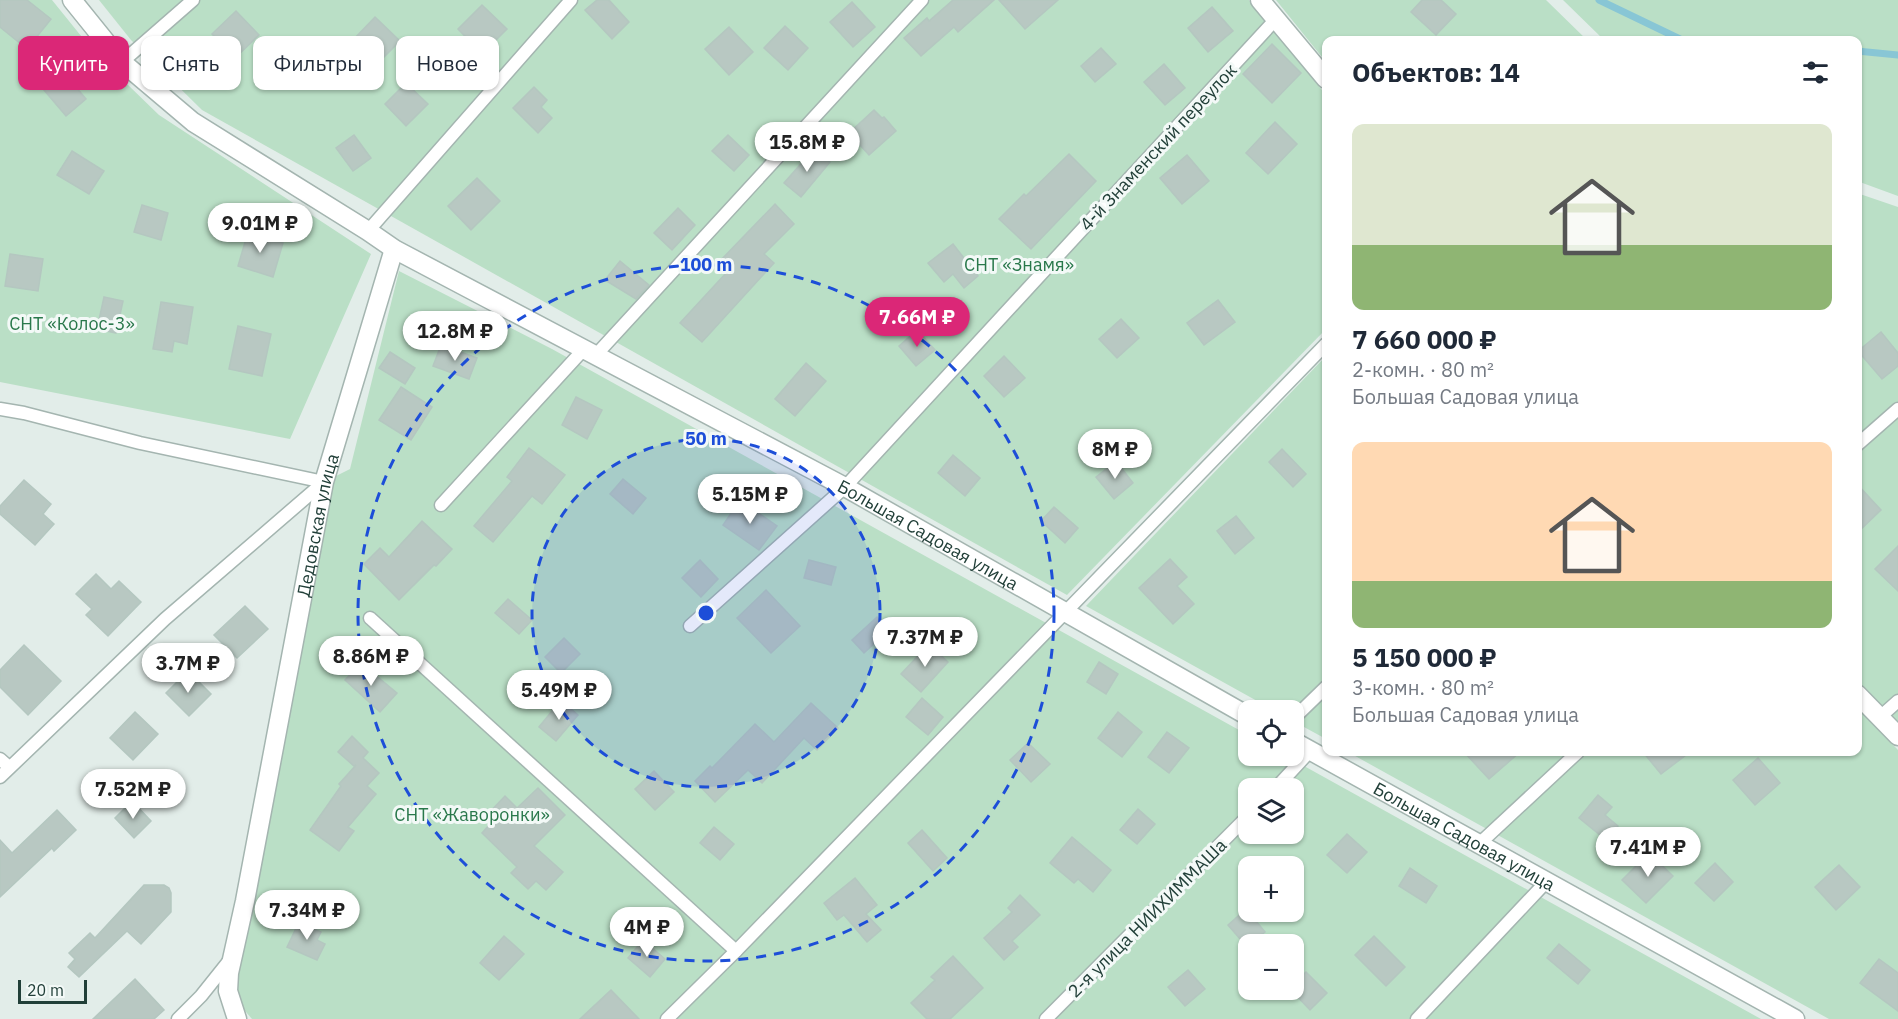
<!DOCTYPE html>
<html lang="ru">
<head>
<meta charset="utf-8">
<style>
	body { margin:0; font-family:"IBM Plex Sans",sans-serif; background:#f6f6f7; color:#1f2937; height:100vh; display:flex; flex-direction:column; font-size:22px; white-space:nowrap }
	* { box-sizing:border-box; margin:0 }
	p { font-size:20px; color:#747a83 }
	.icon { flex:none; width:33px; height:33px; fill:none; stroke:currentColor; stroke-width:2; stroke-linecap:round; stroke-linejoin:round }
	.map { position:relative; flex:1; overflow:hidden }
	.sheet { position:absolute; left:1322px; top:36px; width:540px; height:720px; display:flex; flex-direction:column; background:#fff; border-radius:12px; box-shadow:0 2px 4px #0004 }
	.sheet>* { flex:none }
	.hud { position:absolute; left:18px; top:36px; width:570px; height:54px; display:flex; gap:12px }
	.buttons { position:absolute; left:1238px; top:700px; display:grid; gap:12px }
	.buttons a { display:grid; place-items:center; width:66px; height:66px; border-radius:12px; background:#fff; box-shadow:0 2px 4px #0004; font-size:30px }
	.scale { position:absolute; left:18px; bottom:15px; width:69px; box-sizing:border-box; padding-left:6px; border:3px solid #213f38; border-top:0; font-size:16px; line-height:21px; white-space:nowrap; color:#213f38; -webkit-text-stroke:4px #f3f9f7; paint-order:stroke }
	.price { position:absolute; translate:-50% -51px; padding:0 14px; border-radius:21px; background:#fff; color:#222; font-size:20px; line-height:39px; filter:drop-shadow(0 2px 3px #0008) }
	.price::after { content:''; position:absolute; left:50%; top:36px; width:18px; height:14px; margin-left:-9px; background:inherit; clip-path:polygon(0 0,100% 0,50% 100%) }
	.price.current { background:#db2777; color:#fff }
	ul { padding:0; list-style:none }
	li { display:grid; align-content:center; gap:12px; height:318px; padding:0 30px }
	li span { display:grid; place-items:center; height:186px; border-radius:12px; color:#555 }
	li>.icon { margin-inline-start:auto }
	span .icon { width:108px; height:108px; fill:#fffc; stroke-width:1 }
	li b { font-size:26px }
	h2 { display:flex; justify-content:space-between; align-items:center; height:72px; padding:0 30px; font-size:26px }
	.pill { padding:0 21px; border-radius:12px; background:#fff; box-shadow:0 2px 4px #0004; font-size:21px; line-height:54px }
	.pill.current { background:#db2777; color:#fff }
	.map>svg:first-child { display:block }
	.green { fill:#badfc6; fill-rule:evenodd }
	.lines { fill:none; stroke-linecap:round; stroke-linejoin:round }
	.stream { stroke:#88c6d5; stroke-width:7 }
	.building { fill:#b8c8c2; stroke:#b4c7c0; stroke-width:1.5 }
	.service-casing { stroke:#a4b5b0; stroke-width:15 }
	.minor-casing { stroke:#a4b5b0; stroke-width:21 }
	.tertiary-casing { stroke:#a4b5b0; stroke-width:21 }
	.service { stroke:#fff; stroke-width:12 }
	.minor { stroke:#fff; stroke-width:18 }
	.tertiary { stroke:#fff; stroke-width:18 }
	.ring { fill:none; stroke:#1d4ed8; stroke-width:3; stroke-dasharray:10 8 }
	.labels { text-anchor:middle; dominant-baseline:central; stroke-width:6; stroke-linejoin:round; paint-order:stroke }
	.street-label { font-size:18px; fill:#213f38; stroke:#f3f9f7 }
	.park-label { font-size:18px; fill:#29784b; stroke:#f3f9f7 }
	.centre { fill:#1d4ed8; stroke:#f3f9f7; stroke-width:3 }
	.ring-label { font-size:18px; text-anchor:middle; font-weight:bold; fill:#1d4ed8; stroke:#f3f9f7; stroke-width:6; stroke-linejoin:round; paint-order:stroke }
</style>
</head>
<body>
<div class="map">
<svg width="1898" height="1019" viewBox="0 0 1898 1019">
	<rect width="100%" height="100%" fill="#e2ede9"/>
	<g class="green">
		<path d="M0 0H52L94 52 159 115 371 254 290 439 0 382Z"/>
		<path d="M99 0H1249L1326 95V329L1067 595 202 110 131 40Z"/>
		<path d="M1276 0H1546L1587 40H1326V62Z"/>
		<path d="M1563 0H1898V196L1857 181V40H1604Z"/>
		<path d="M1857 193 1898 207V723L1857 682Z"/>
		<path d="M399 271 552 349 1248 735V756H1286L1761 1019H252L228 991 324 482 350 469ZM1248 789H1293V834H1248ZM1248 867H1293V912H1248ZM1248 945H1293V990H1248Z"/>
		<path d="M1326 356V739L1293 721V711H1275L1086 606Z"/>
		<path d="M1857 708 1898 750V1019H1829L1348 752H1857Z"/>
	</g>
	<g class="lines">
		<g class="stream">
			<path d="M1599 0 1682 40"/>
			<path d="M1857 51 1898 55"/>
		</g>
	</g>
	<g class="building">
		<path d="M0 0H27L51 19 27 49 0 27Z"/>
		<path d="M597 0H609L629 22 612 39 585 10Z"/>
		<path d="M953 0H994L958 32 954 27 921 56 904 38 927 18 929 21Z"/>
		<path d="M999 0H1058L1025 29Z"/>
		<path d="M1422 0H1441L1456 14 1436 35 1411 12Z"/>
		<path d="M852 2 875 27 853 47 830 22Z"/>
		<path d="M482 5 507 29 482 54 458 29Z"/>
		<path d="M1212 7 1233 31 1208 52 1188 28Z"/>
		<path d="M236 11 259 35 235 58 212 34Z"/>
		<path d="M375 17 400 41 377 64 353 40Z"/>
		<path d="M785 26 808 48 788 70 764 48Z"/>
		<path d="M729 27 753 52 729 75 705 49Z"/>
		<path d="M1272 44 1301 73 1272 103 1243 74Z"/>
		<path d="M1101 48 1116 64 1095 82 1081 66Z"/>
		<path d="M1164 64 1185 88 1165 105 1144 82Z"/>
		<path d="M64 73 86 99 66 116 44 90Z"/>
		<path d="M406 83 428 104 406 126 385 104Z"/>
		<path d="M534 87 547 100 541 107 552 118 538 133 513 108Z"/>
		<path d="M874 110 882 118 884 117 896 131 869 155 849 133Z"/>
		<path d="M1275 122 1297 144 1268 174 1246 153Z"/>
		<path d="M354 135 371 158 353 171 336 148Z"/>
		<path d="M728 135 749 155 734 171 712 151Z"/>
		<path d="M814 149 830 162 801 197 784 183Z"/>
		<path d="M72 151 104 171 89 194 57 175Z"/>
		<path d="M1069 154 1096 181 1031 249 999 219 1024 194 1026 196Z"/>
		<path d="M1187 155 1209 181 1182 204 1160 178Z"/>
		<path d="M477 178 500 201 471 230 448 206Z"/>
		<path d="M775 204 794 224 764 254 774 263 702 342 680 323 727 272 718 263Z"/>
		<path d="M142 205 168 213 161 240 134 232Z"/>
		<path d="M678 208 695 225 672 250 654 233Z"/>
		<path d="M248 232 283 243 273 277 238 266Z"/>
		<path d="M953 244 978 276 964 288 953 274 944 282 928 263Z"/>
		<path d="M10 254 43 259 38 291 5 286Z"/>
		<path d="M620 261 649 285 636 299 605 280Z"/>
		<path d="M104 297 123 301 116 333 97 329Z"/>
		<path d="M1218 300 1235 322 1204 345 1187 323Z"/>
		<path d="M161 302 193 307 187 344 174 341 172 352 153 349Z"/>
		<path d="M1121 319 1139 338 1117 358 1099 339Z"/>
		<path d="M238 326 271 334 262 376 229 369Z"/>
		<path d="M917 330 935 350 916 366 899 346Z"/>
		<path d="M1881 332 1898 353V366L1882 379 1858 351Z"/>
		<path d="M441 345 477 358 469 379 433 366Z"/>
		<path d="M390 352 415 368 405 384 379 368Z"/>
		<path d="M1004 356 1025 378 1004 397 984 376Z"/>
		<path d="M806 363 826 381 795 416 775 399Z"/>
		<path d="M401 387 432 407 411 440 379 420Z"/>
		<path d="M576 397 602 410 587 439 562 425Z"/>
		<path d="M529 448 565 475 542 504 532 496 493 542 474 526 512 481 507 477Z"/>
		<path d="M1282 449 1306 474 1293 487 1269 462Z"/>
		<path d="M953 455 980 478 965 496 938 473Z"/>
		<path d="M1116 461 1133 483 1114 499 1096 477Z"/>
		<path d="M623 479 646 498 633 514 610 494Z"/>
		<path d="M24 480 51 504 43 514 54 524 35 545 0 514V506Z"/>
		<path d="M1857 484 1881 510 1857 533Z"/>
		<path d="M740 500 777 526 759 550 723 525Z"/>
		<path d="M1054 507 1078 528 1065 543 1041 521Z"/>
		<path d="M1236 516 1254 538 1235 554 1217 531Z"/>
		<path d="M422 521 452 549 436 566 434 565 399 600 364 564 380 548 389 557Z"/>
		<path d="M1898 546V591L1875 569Z"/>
		<path d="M1170 559 1187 577 1177 586 1194 604 1173 624 1139 588Z"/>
		<path d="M700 560 718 579 701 597 682 578Z"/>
		<path d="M809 560 836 567 831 585 804 578Z"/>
		<path d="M96 574 111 589 119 581 141 602 108 636 86 615 92 609 76 594Z"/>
		<path d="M766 590 800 626 771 653 737 618Z"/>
		<path d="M508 599 532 620 519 634 495 613Z"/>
		<path d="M245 606 268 629 237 658 214 635Z"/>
		<path d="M877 617 889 630 864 653 852 640Z"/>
		<path d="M564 638 580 654 561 673 545 657Z"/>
		<path d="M929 644 948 662 921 692 901 674Z"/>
		<path d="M24 645 61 681 28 715 0 687V670Z"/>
		<path d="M1099 662 1118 674 1106 694 1087 682Z"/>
		<path d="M361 663 397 693 380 712 345 680Z"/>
		<path d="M188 671 211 694 189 716 166 693Z"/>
		<path d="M922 698 943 717 928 735 906 717Z"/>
		<path d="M561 700 578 715 556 741 539 727Z"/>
		<path d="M811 703 838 728 817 750 804 738 762 783 748 770 715 802 695 781 710 766 712 768 755 724 774 742Z"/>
		<path d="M135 712 158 734 133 760 110 738Z"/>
		<path d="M1118 712 1142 732 1122 757 1098 738Z"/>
		<path d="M1167 732 1189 748 1169 773 1148 757Z"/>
		<path d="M352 736 368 752 363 758 379 773 367 786 376 794 348 827 354 831 339 851 310 830 341 786 339 784 356 765 354 766 338 752Z"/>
		<path d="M1028 743 1050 764 1031 782 1010 760Z"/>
		<path d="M1464 752H1520L1489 779Z"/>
		<path d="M1643 752H1690L1661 774Z"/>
		<path d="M1758 758 1780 783 1755 805 1733 780Z"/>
		<path d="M654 771 674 792 655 810 635 789Z"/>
		<path d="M538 788 565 815 534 846 563 872 546 890 536 881 528 889 511 873 517 867 482 833 490 824 484 818 505 796 517 808Z"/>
		<path d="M1598 795 1612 807 1605 815 1618 826 1606 840 1579 818Z"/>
		<path d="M132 801 151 821 134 838 115 818Z"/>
		<path d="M1138 809 1155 824 1137 844 1120 830Z"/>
		<path d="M57 810 76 830 54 851 52 848 0 897V840L12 853Z"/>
		<path d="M714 827 734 844 720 860 700 843Z"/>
		<path d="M922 830 947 858 933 871 908 843Z"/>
		<path d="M1347 834 1367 852 1347 873 1327 855Z"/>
		<path d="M1072 837 1111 870 1093 892 1078 879 1074 883 1050 863Z"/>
		<path d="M1649 853 1673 876 1646 903 1622 880Z"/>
		<path d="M1715 863 1733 882 1714 901 1695 883Z"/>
		<path d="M1839 865 1860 887 1836 910 1815 887Z"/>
		<path d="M1410 868 1437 886 1426 903 1399 886Z"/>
		<path d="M855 878 877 905 866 914 881 930 867 942 844 915 837 920 824 903Z"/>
		<path d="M144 885H164L169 888 171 893V912L141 944 127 931 79 977 68 967 75 959 69 953 90 933 95 938Z"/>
		<path d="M1020 895 1040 915 1012 941 1018 947 1004 960 984 938 1012 912 1008 908Z"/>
		<path d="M1246 909 1265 932 1247 947 1228 925Z"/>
		<path d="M299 922 321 932 317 940 325 944 317 960 287 947Z"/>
		<path d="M504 936 524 954 499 980 480 963Z"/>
		<path d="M1374 936 1405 967 1386 986 1355 955Z"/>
		<path d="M643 940 665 959 650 977 628 958Z"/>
		<path d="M1559 944 1590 970 1578 984 1547 958Z"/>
		<path d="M953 956 983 988 950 1019H927L911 1003 935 980 931 977Z"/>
		<path d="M1879 959 1898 973V1011L1860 983Z"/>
		<path d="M1188 970 1205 989 1185 1006 1168 987Z"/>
		<path d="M1306 972 1327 993 1310 1010 1291 990H1293V984Z"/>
		<path d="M135 979 164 1010 154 1019H93Z"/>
		<path d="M611 990 639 1019H580Z"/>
	</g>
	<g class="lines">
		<g class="service-casing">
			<g id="service">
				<path d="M122 62 193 0"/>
				<path d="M368 231 571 0"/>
				<path d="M595 356 922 0"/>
				<path d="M0 409 24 413 140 443 324 482"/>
				<path d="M1857 445 1898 409"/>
				<path d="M441 505 584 349"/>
				<path d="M370 618 736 951"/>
				<path d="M690 626 845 487 1276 19"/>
				<path d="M1880 717 1898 701"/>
				<path d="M1293 719 1326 687"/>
				<path d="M0 759 9 767"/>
				<path d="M0 777 165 619 324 482"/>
				<path d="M1275 789 1310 751"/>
				<path d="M1478 845 1578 752"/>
				<path d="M178 1019 201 996 229 961"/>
				<path d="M667 1019 736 951 1326 344"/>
				<path d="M1046 1019 1248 816"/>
				<path d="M1417 1019 1547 881"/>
			</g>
		</g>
		<g class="minor-casing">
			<g id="minor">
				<path d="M1260 0 1326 79"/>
				<path d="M1857 694 1898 736"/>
				<path id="s1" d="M237 1019 228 991 229 973 245 901 324 482 394 249"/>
			</g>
		</g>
		<g class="tertiary-casing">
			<g id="tertiary">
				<path id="s2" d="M72 0 122 62 193 122 368 231 394 249 845 487 1248 716"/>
				<path id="s3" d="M1293 741 1795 1019"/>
			</g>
		</g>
		<use href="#service" class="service"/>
		<use href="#minor" class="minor"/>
		<use href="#tertiary" class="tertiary"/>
	</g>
	<circle cx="706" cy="613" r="174" fill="#1d4ed8" fill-opacity=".12"/>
	<g class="ring">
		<circle cx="706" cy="613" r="174"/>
		<circle cx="706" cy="613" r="348"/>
	</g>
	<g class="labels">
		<g class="street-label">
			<text transform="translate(1158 147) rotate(-47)">4-й Знаменский переулок</text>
			<text stroke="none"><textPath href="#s1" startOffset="504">Дедовская улица</textPath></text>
			<text stroke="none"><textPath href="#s2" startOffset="1016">Большая Садовая улица</textPath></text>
			<text stroke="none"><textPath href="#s3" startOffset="196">Большая Садовая улица</textPath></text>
			<text transform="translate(1147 918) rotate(-45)">2-я улица НИИХИММАШа</text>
		</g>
		<g class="park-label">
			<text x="1019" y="264">СНТ «Знамя»</text>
			<text x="72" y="323">СНТ «Колос-3»</text>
			<text x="472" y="814">СНТ «Жаворонки»</text>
		</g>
	</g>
	<circle cx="706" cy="613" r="9" class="centre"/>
	<g class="ring-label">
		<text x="706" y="271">100 m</text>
		<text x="706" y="445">50 m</text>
	</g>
</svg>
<div class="buttons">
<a><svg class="icon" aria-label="locate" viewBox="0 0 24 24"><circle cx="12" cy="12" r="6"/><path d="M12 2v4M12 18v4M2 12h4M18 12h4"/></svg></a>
<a><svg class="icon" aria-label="layers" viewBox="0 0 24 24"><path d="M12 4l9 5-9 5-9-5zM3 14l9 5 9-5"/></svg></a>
<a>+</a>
<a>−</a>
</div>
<div class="scale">20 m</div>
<b class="price" style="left:807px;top:173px">15.8M ₽</b>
<b class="price" style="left:260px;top:254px">9.01M ₽</b>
<b class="price current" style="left:917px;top:348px">7.66M ₽</b>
<b class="price" style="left:455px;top:362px">12.8M ₽</b>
<b class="price" style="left:1115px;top:480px">8M ₽</b>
<b class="price" style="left:750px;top:525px">5.15M ₽</b>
<b class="price" style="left:925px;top:668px">7.37M ₽</b>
<b class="price" style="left:371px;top:687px">8.86M ₽</b>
<b class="price" style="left:188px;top:694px">3.7M ₽</b>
<b class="price" style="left:559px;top:721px">5.49M ₽</b>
<b class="price" style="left:133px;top:820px">7.52M ₽</b>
<b class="price" style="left:1648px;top:878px">7.41M ₽</b>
<b class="price" style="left:307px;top:941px">7.34M ₽</b>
<b class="price" style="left:647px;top:958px">4M ₽</b>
<div class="hud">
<a class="pill current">Купить</a>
<a class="pill">Снять</a>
<a class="pill">Фильтры</a>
<a class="pill">Новое</a>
</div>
<section class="sheet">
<h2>Объектов: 14<svg class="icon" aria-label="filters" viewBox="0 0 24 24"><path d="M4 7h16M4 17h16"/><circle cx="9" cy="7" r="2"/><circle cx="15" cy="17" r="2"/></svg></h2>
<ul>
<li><span style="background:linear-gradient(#dfe7d0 65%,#8fb573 0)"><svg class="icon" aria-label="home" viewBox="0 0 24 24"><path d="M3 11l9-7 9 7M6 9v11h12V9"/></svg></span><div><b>7 660 000 ₽</b><p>2-комн. · 80 m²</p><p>Большая Садовая улица</p></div></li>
<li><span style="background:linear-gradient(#ffd9b3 75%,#8fb573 0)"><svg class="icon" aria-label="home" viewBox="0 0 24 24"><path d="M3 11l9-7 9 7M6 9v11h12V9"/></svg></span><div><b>5 150 000 ₽</b><p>3-комн. · 80 m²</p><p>Большая Садовая улица</p></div></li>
</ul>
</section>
</div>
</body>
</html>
